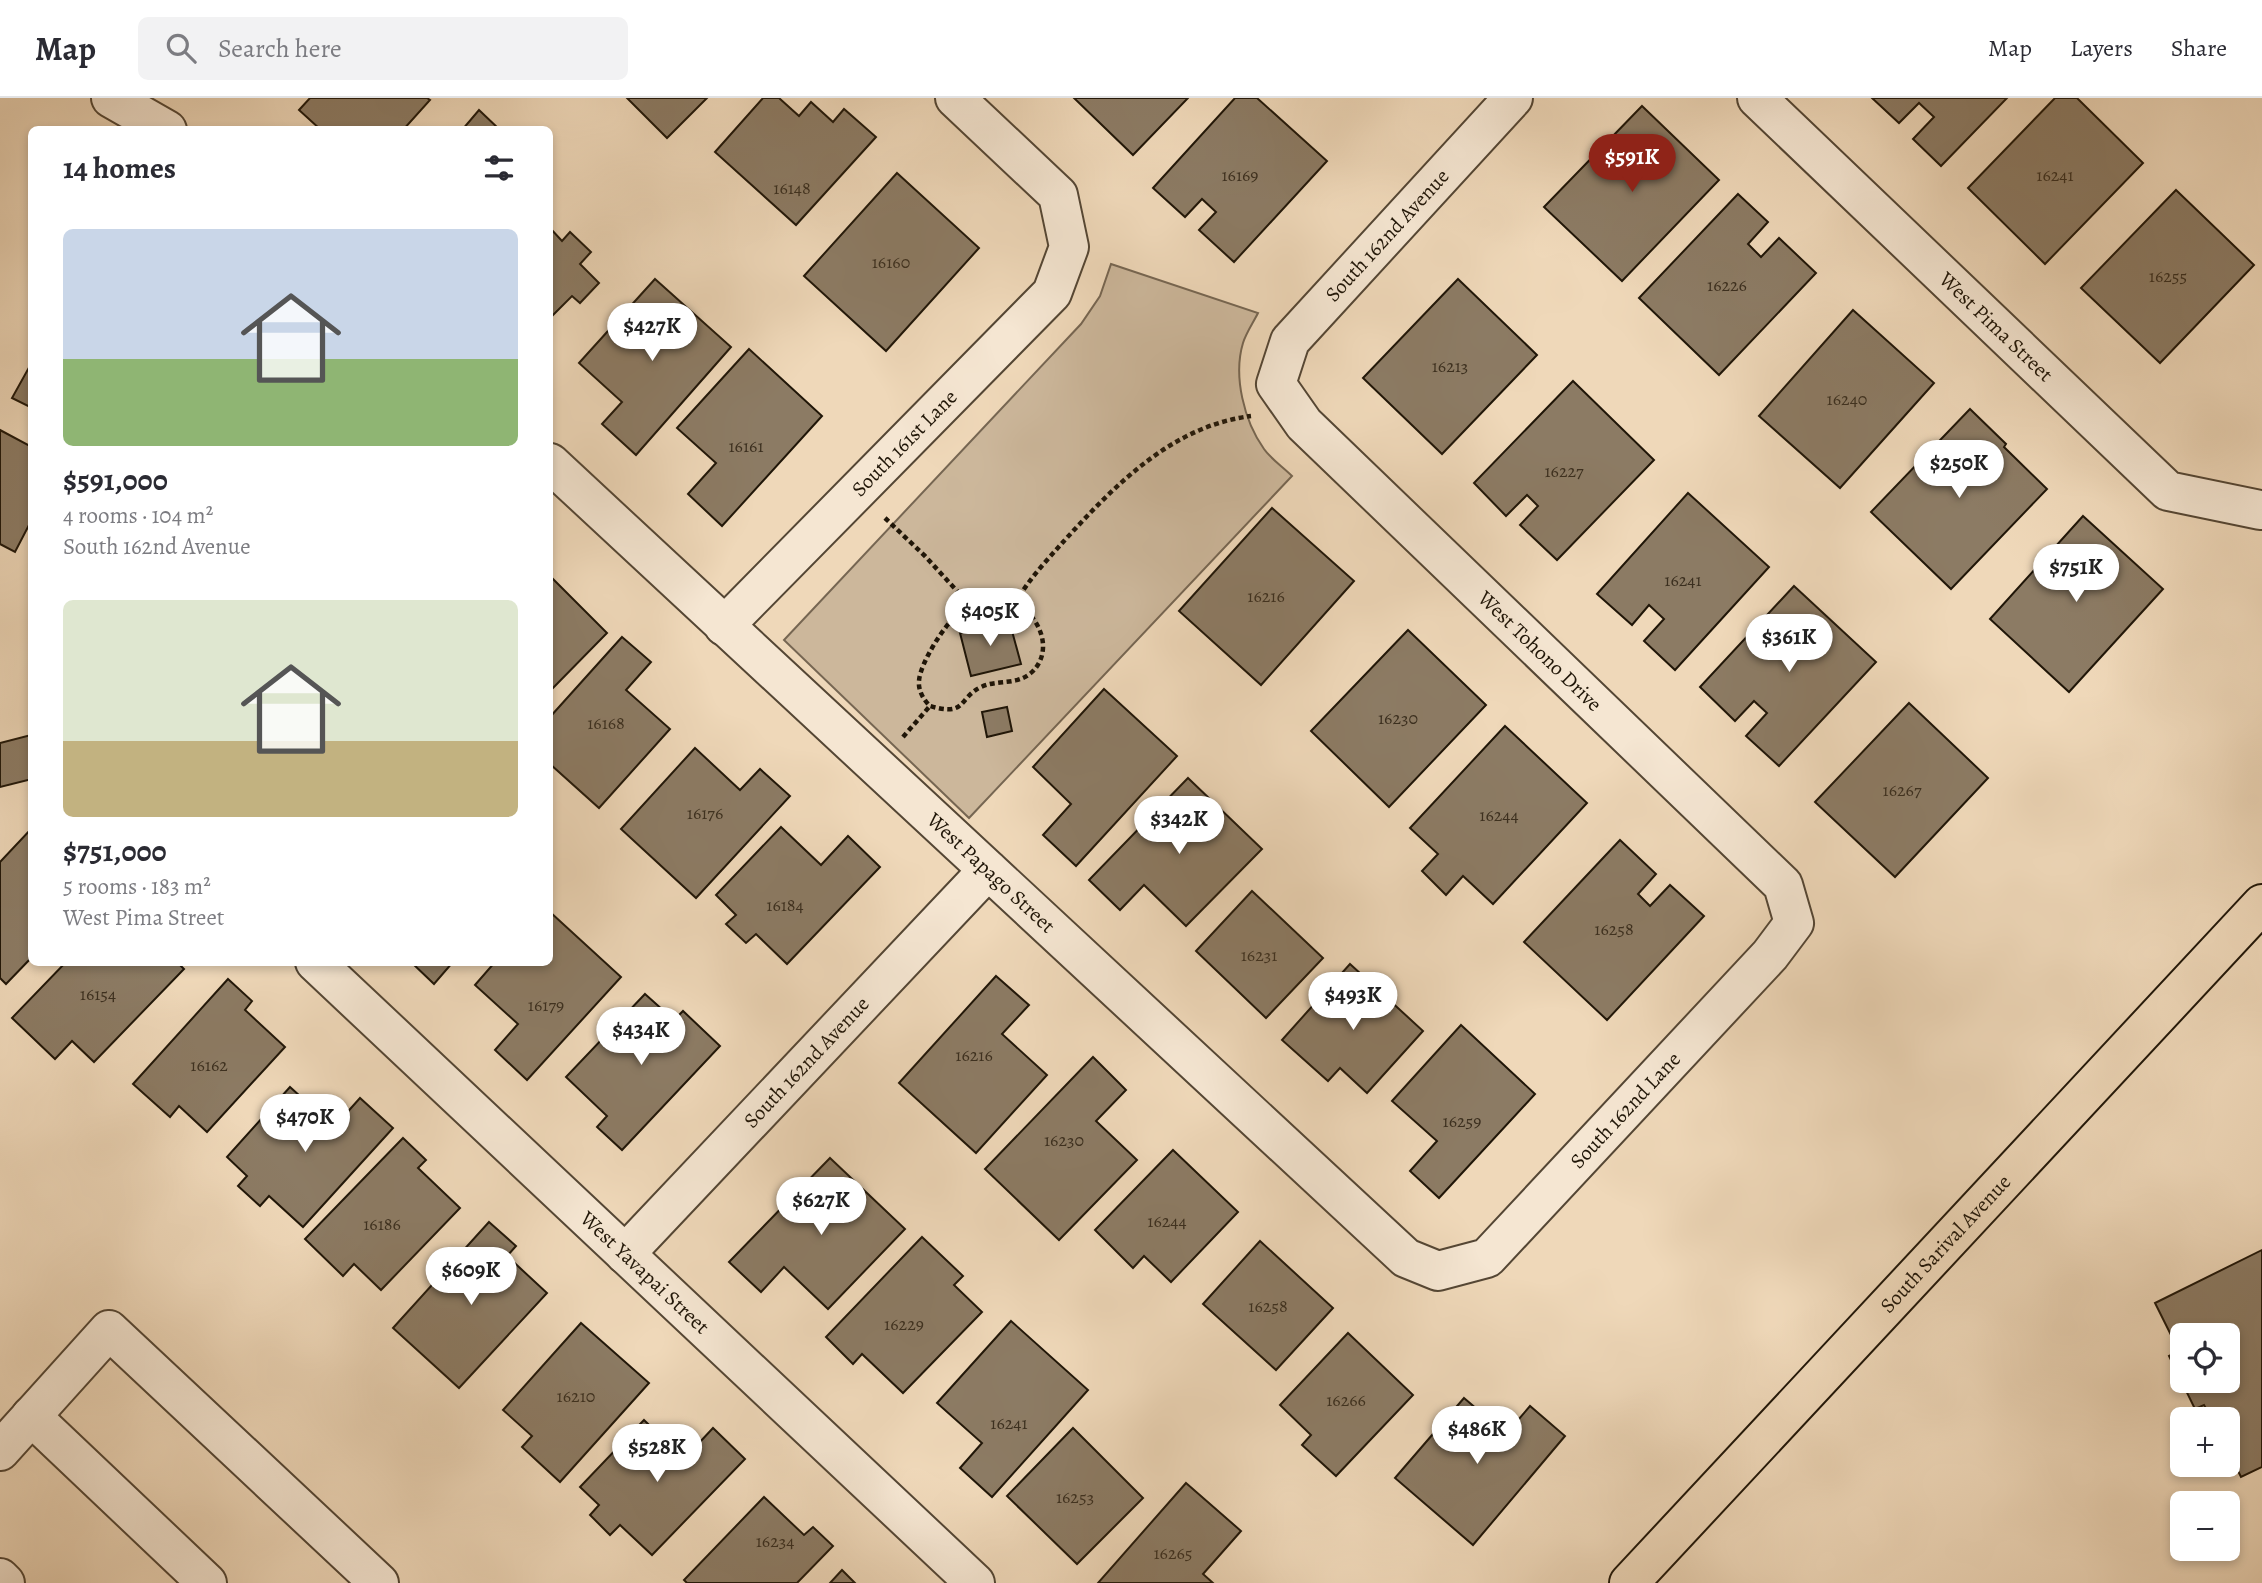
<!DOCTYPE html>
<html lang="en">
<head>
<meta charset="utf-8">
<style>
	body { margin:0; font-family:Alegreya,serif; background:#f2f2f3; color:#2b2b33; height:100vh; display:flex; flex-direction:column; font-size:26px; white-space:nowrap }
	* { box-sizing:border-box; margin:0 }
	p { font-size:23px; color:#7c7c81 }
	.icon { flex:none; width:38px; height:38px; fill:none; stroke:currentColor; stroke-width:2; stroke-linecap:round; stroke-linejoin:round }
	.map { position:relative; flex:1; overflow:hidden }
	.panel { position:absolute; left:28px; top:28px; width:525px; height:840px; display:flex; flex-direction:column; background:#fff; border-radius:10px; box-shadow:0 4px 10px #0003 }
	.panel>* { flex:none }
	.buttons { position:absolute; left:2170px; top:1225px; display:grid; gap:14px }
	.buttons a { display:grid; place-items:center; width:70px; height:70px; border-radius:10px; background:#fff; box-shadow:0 4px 10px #0003; font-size:35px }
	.price { position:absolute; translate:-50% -60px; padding:0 16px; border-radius:24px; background:#fff; color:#222; font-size:23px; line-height:46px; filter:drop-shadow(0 2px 4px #0008) }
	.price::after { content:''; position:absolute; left:50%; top:42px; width:21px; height:16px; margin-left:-10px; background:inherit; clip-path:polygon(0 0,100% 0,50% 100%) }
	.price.on { background:#8f2418; color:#fff }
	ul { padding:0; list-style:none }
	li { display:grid; align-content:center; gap:14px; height:371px; padding:0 35px }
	li span { display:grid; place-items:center; height:217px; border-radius:10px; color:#555 }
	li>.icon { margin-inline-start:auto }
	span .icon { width:126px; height:126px; fill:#fffc; stroke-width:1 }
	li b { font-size:30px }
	h2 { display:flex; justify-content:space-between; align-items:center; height:84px; padding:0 35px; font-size:30px }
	header { display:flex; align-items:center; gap:42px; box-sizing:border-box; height:98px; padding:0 35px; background:#fff; border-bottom:2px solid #e1e1e2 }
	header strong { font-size:33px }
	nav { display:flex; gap:38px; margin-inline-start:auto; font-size:24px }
	.search { width:490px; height:63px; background:#f2f2f3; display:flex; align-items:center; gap:18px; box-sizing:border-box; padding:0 24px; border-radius:10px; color:#7c7c81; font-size:26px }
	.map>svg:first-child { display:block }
	.green { fill:#ccb79b; stroke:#766652; stroke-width:2 }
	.building { fill:#8c7b64; stroke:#201608; stroke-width:2; fill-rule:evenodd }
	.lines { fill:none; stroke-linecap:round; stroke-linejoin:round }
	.minor-casing { stroke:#544634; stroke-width:42 }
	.major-casing { stroke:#201608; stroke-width:42 }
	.path { stroke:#201608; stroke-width:4.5; stroke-dasharray:5 3.5; stroke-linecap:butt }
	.minor { stroke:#f5e6d2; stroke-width:38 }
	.major { stroke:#efd8b9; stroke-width:38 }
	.labels { text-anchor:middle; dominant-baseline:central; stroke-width:5; stroke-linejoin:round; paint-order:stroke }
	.number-label { font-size:18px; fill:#3b2f1f }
	.street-label { font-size:21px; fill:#201608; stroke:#f5e6d2 }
</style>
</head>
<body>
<header>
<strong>Map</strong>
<div class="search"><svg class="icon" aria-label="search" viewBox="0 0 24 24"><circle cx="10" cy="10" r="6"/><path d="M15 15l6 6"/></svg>Search here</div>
<nav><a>Map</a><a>Layers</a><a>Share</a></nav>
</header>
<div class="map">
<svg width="2262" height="1485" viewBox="0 0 2262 1485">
	<rect width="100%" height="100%" fill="#efd8b9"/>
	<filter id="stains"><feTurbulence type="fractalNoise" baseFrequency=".00286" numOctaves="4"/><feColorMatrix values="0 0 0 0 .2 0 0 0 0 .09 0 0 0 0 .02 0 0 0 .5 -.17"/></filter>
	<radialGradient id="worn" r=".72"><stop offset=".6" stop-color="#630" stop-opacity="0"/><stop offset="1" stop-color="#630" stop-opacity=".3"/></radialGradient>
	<path class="green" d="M1111 166 1258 215C1253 225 1246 235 1243 245 1233 278 1244 323 1264 351 1271 361 1283 369 1292 378L969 720 784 542 1081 226 1100 198Z"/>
	<g class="building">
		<path d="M310 0H427L430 2 403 32H321L299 12Z"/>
		<path d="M627 0H707L667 40Z"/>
		<path d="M763 0H779L799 18 811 4 833 24 844 11 876 39 796 127 715 54Z"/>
		<path d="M1074 0H1188L1133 57Z"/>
		<path d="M1235 0H1257L1327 63 1234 164 1199 132 1216 114 1202 101 1185 119 1153 90Z"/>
		<path d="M1872 0H2007L1941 68 1913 41 1934 19 1919 5 1899 25Z"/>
		<path d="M2055 0H2077L2143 65 2045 166 1968 90Z"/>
		<path d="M1642 8 1719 82 1622 183 1544 109Z"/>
		<path d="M479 12 500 32H462Z"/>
		<path d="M897 75 979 150 886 253 804 178Z"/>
		<path d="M2176 92 2254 167 2160 265 2081 190Z"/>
		<path d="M1738 96 1768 124 1748 146 1761 159 1779 140 1816 175 1719 277 1639 200Z"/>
		<path d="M550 130 562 143 570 134 591 154 580 166 599 185 580 205 572 198 550 220Z"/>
		<path d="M655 181 731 249 636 357 602 326 622 304 579 265Z"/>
		<path d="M1458 181 1537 257 1442 356 1363 280Z"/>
		<path d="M1853 212 1934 285 1840 390 1759 318Z"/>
		<path d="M749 251 822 318 722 428 688 396 716 365 677 330Z"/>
		<path d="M32 264V310L12 300Z"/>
		<path d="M1573 283 1654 362 1557 462 1520 427 1538 408 1527 397 1506 418 1474 385Z"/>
		<path d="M1970 311 2006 346 2004 349 2047 391 1951 491 1871 414Z"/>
		<path d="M0 332 32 349V428L29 427 15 454 0 446Z"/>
		<path d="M1688 395 1769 469 1675 572 1644 543 1664 521 1649 507 1632 527 1597 496Z"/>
		<path d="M1272 410 1354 483 1261 587 1179 513Z"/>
		<path d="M2083 418 2163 491 2069 594 1990 521Z"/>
		<path d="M550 478 607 535 550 593Z"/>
		<path d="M1794 488 1876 564 1779 668 1746 638 1767 615 1754 603 1735 623 1700 589Z"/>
		<path d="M1009 522 1021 566 971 578 960 535Z"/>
		<path d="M1408 532 1486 607 1389 709 1311 633Z"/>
		<path d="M622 539 651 564 626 592 670 631 599 710 550 666V619Z"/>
		<path d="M1104 591 1177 658 1076 768 1043 737 1071 706 1033 669Z"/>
		<path d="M1909 605 1988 680 1895 779 1815 704Z"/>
		<path d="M1007 609 1012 633 987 639 982 614Z"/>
		<path d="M1505 628 1587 705 1493 806 1463 778 1446 797 1422 773 1438 756 1410 730Z"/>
		<path d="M31 637 32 681 0 689V645Z"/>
		<path d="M695 650 740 692 760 671 790 698 696 800 621 731Z"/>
		<path d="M1188 680 1262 751 1186 828 1144 787 1120 812 1089 782Z"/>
		<path d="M781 729 821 767 848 738 880 769 787 866 756 836 746 845 726 826 736 817 716 797Z"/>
		<path d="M32 730V859L6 886 0 880V764Z"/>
		<path d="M1620 742 1656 776 1638 796 1650 808 1670 787 1704 818 1607 922 1524 844Z"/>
		<path d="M1252 793 1323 860 1266 920 1196 853Z"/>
		<path d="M550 814 621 879 527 982 495 952 518 926 475 887 495 864H550Z"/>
		<path d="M66 864H177L184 871 94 964 72 943 55 961 12 920Z"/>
		<path d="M411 864H453L434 886Z"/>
		<path d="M1350 866 1423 933 1367 995 1340 970 1328 983 1282 942Z"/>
		<path d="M996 878 1029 907 1002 936 1047 977 976 1055 899 985Z"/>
		<path d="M228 881 252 903 245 912 285 949 207 1034 179 1008 170 1019 133 986Z"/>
		<path d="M645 896 674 922 683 913 720 948 622 1052 597 1029 607 1018 566 979Z"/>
		<path d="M1461 927 1535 996 1439 1100 1410 1073 1437 1043 1392 1003Z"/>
		<path d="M1093 959 1126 992 1096 1023 1137 1062 1059 1142 985 1071Z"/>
		<path d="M290 989 334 1029 360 1000 393 1030 303 1129 269 1098 260 1108 238 1088 247 1078 227 1059Z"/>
		<path d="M403 1040 426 1062 418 1070 460 1110 381 1192 354 1166 343 1178 305 1141Z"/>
		<path d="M1173 1052 1238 1114 1171 1184 1144 1158 1133 1170 1095 1132Z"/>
		<path d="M830 1060 905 1131 828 1211 784 1169 761 1194 729 1164Z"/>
		<path d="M489 1124 516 1148 507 1158 547 1195 459 1290 393 1230Z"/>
		<path d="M922 1139 963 1178 954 1187 982 1214 903 1295 862 1256 853 1266 826 1239Z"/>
		<path d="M1260 1143 1333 1210 1276 1272 1203 1206Z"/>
		<path d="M2262 1152V1369L2241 1379 2228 1353V1321H2212L2204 1307 2195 1311 2169 1258 2179 1253 2155 1205ZM2182 1237H2228V1283H2182Z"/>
		<path d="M1011 1223 1088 1292 992 1399 960 1370 982 1345 937 1305Z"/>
		<path d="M581 1225 649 1285 560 1384 522 1349 532 1338 503 1312Z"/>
		<path d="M1348 1235 1413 1297 1336 1378 1302 1347 1311 1337 1280 1307Z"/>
		<path d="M1464 1300 1506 1336 1530 1308 1565 1338 1473 1447 1395 1380Z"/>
		<path d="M644 1322 684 1361 713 1330 745 1361 652 1457 620 1427 610 1437 590 1417 599 1407 580 1389Z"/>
		<path d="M1073 1330 1143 1400 1077 1466 1007 1398Z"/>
		<path d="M1186 1385 1241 1433 1203 1476 1213 1485H1098Z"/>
		<path d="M764 1399 804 1437 813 1429 833 1448 797 1485H687L684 1482Z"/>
		<path d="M842 1472 855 1485H830Z"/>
	</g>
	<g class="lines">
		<g class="minor-casing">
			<g id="minor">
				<path d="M111 0 167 32"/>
				<path id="s1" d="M1757 0 2168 393 2260 412"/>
				<path id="s2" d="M550 365 1406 1160 1438 1173 1487 1160 1770 857 1794 825 1783 787 1304 326 1276 286 1290 243 1513 0"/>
				<path id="s3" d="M724 528 1052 195 1069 149 1058 97 955 0"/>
				<path id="s4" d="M315 864 975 1485"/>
				<path id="s5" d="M625 1156 988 772"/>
				<path d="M31 1318 207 1485"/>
				<path d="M0 1353 109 1232 379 1485"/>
				<path d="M0 1480 5 1485"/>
			</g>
		</g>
		<g class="major-casing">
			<g id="major">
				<path id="s6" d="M1629 1485 2262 806"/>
			</g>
		</g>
		<g class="path">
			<path d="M885 420 925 458 969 506"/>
			<path d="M985 501C990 501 996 500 1002 501 1034 506 1058 549 1032 574 1017 588 998 581 981 589 958 600 967 619 930 608 924 602 918 593 919 583 920 565 946 524 961 513 968 506 976 504 985 501Z"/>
			<path d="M1015 506C1027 483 1047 462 1064 443 1115 387 1172 328 1251 318"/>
			<path d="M903 639 930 608"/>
		</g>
		<use href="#minor" class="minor"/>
		<use href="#major" class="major"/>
	</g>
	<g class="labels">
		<g class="number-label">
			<text x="1240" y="77">16169</text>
			<text x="2055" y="77">16241</text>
			<text x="792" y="90">16148</text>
			<text x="891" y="164">16160</text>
			<text x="2168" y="178">16255</text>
			<text x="1727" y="187">16226</text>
			<text x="1450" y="268">16213</text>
			<text x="1847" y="301">16240</text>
			<text x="746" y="348">16161</text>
			<text x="1564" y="373">16227</text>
			<text x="1683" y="482">16241</text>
			<text x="1266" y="498">16216</text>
			<text x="1398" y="620">16230</text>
			<text x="606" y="625">16168</text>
			<text x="1902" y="692">16267</text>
			<text x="705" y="715">16176</text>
			<text x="1499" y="717">16244</text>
			<text x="785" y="807">16184</text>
			<text x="1614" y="831">16258</text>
			<text x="1259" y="857">16231</text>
			<text x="98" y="896">16154</text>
			<text x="546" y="907">16179</text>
			<text x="974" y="957">16216</text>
			<text x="209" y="967">16162</text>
			<text x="1462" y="1023">16259</text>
			<text x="1064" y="1042">16230</text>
			<text x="1167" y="1123">16244</text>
			<text x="382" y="1126">16186</text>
			<text x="1268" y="1208">16258</text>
			<text x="904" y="1226">16229</text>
			<text x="576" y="1298">16210</text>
			<text x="1346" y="1302">16266</text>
			<text x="1009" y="1325">16241</text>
			<text x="1075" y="1399">16253</text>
			<text x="775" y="1443">16234</text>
			<text x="1173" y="1455">16265</text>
		</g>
		<g class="street-label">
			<text stroke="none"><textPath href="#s2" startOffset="2650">South 162nd Avenue</textPath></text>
			<text stroke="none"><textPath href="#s1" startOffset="331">West Pima Street</textPath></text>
			<text stroke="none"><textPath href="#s3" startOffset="257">South 161st Lane</textPath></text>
			<text transform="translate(1540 553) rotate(44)">West Tohono Drive</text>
			<text stroke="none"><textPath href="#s2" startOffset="602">West Papago Street</textPath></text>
			<text stroke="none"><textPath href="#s5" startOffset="264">South 162nd Avenue</textPath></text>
			<text stroke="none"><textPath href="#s2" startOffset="1456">South 162nd Lane</textPath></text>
			<text stroke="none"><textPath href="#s6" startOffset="464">South Sarival Avenue</textPath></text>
			<text stroke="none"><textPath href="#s4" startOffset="453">West Yavapai Street</textPath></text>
		</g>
	</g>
	<rect width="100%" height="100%" filter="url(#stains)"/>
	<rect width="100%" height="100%" fill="url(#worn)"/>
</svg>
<div class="buttons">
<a><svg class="icon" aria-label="locate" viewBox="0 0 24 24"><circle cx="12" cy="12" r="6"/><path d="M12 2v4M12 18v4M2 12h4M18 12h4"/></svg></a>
<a>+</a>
<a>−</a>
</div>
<b class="price on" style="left:1632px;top:96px">$591K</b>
<b class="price" style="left:652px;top:265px">$427K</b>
<b class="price" style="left:1959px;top:402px">$250K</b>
<b class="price" style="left:2076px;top:506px">$751K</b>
<b class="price" style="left:990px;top:550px">$405K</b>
<b class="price" style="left:1789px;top:576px">$361K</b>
<b class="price" style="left:1179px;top:758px">$342K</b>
<b class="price" style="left:1353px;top:934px">$493K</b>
<b class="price" style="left:641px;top:969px">$434K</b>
<b class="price" style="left:305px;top:1056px">$470K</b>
<b class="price" style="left:821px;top:1139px">$627K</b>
<b class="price" style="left:471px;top:1209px">$609K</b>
<b class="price" style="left:1477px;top:1368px">$486K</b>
<b class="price" style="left:657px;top:1386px">$528K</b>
<section class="panel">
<h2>14 homes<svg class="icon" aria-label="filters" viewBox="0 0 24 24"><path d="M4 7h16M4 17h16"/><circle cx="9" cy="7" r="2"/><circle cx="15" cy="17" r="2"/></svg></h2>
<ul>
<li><span style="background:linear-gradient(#c9d6e8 60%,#8fb573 0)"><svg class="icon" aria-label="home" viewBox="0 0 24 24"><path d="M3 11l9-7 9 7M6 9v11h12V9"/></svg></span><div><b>$591,000</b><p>4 rooms · 104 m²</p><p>South 162nd Avenue</p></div></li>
<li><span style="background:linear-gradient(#dfe7d0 65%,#c2b280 0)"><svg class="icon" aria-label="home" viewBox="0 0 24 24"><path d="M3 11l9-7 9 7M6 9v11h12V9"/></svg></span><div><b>$751,000</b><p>5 rooms · 183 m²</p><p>West Pima Street</p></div></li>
</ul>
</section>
</div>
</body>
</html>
